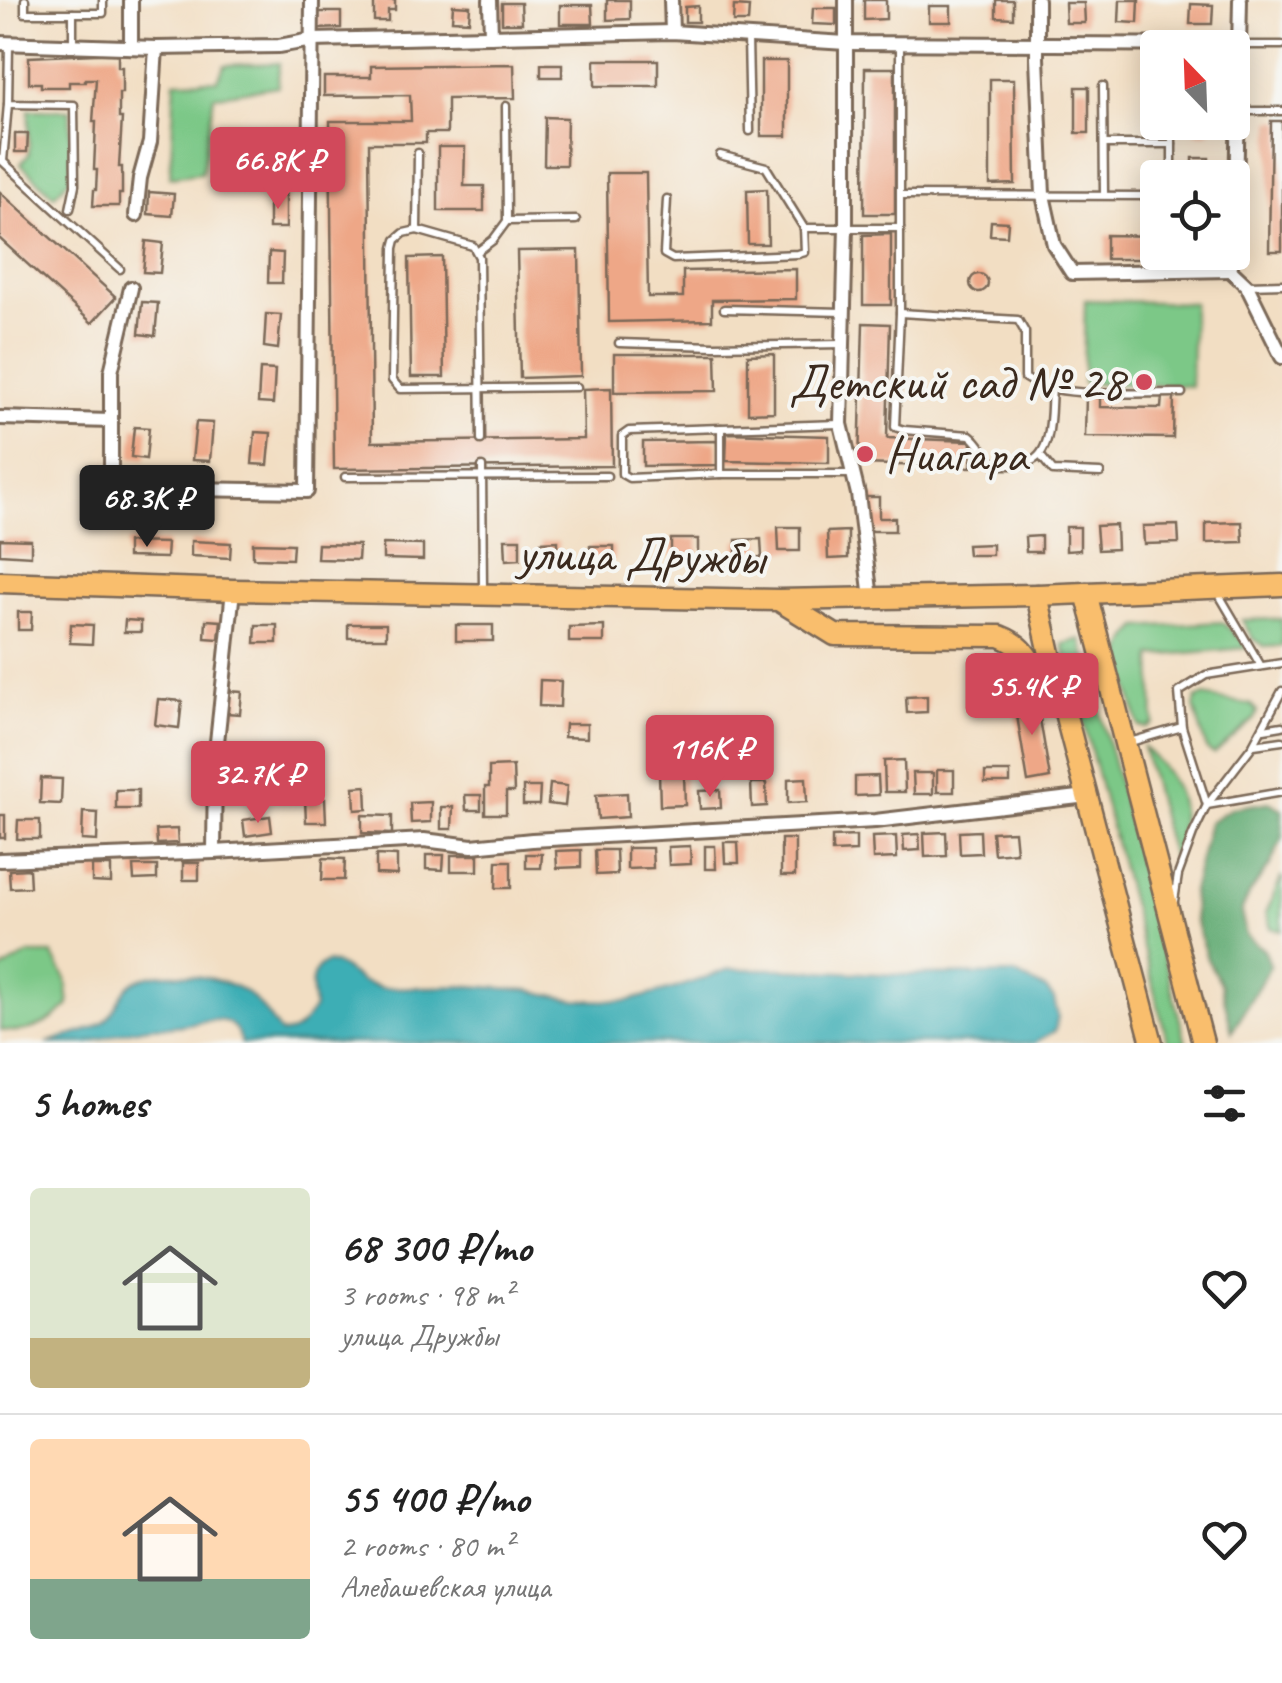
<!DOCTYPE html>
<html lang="en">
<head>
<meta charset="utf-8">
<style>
	body { margin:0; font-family:Caveat,sans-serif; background:#f6f6f6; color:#222; height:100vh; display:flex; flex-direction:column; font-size:38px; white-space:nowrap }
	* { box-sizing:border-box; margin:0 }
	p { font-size:32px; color:#767676 }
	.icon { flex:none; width:55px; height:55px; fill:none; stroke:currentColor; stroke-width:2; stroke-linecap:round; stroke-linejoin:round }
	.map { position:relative; height:1043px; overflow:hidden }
	.drawer { display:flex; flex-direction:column; background:#fff; flex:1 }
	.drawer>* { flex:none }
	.needle { width:65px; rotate:337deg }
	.controls { position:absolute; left:1140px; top:30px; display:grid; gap:20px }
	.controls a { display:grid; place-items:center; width:110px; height:110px; border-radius:10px; background:#fff; box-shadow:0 5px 25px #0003; font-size:50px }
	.price { position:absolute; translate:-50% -85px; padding:0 22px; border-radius:10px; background:#d1495b; color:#fff; font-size:32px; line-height:65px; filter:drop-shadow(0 2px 5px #0008) }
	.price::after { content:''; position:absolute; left:50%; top:60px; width:30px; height:22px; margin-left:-15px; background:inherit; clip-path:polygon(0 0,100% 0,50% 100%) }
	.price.on { background:#222; color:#fff }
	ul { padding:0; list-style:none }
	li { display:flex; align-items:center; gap:30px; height:250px; padding:0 30px }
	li+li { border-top:2px solid #e0e0e0 }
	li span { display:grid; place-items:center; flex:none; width:280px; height:200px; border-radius:10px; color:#555 }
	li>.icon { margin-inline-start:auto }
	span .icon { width:120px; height:120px; fill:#fffc; stroke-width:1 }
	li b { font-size:42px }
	h2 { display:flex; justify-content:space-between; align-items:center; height:120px; padding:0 30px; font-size:42px }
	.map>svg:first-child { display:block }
	.green { fill:#7bc887; stroke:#5b7952; stroke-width:2.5 }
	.forest { fill:#64ac74; stroke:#506b49; stroke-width:2.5 }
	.water { fill:#3daeb5; stroke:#3c6c6a; stroke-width:2.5 }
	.building { fill:#eea787 }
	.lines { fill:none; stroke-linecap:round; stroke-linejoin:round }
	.lane-casing { stroke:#7b6958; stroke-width:11 }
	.street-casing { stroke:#7b6958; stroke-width:18 }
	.primary-casing { stroke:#7b6958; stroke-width:25 }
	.lane { stroke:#fff; stroke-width:6 }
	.street { stroke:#fff; stroke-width:12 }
	.primary { stroke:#f9be6d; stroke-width:20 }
	.poi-dot { fill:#d1495b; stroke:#f6f6f2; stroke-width:4 }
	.labels { text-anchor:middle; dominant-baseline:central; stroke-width:8; stroke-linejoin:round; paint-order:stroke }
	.poi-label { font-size:50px; fill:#3b2a1e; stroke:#f6f6f2; text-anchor:end }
	.street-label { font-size:50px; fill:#3b2a1e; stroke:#f6f6f2 }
</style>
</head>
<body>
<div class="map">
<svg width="1282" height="1043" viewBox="0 0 1282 1043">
	<rect width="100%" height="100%" fill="#f6f6f2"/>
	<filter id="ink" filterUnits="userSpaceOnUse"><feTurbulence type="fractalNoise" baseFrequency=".01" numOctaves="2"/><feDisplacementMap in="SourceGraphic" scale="20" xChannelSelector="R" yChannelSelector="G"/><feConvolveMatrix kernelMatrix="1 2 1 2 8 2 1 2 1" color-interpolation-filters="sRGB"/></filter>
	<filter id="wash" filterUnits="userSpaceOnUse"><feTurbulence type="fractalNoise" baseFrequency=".0048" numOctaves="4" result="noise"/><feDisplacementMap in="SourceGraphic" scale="40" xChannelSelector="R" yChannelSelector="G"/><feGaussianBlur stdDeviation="2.25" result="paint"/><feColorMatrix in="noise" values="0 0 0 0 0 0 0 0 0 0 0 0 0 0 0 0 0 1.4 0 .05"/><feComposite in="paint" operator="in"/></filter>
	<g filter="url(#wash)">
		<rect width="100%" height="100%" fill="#f2dec3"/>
		<g class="green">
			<path d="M279 63 278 86 214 96 202 173 170 177 175 81 217 80 225 65Z"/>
			<path d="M29 110H70L71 177 54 196 21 164 29 154Z"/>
			<path d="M1085 300 1193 303 1191 386 1083 383Z"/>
			<path d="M1282 619V646L1265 647 1253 639 1242 620Z"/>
			<path d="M1222 622 1246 644V648L1152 656 1154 723 1147 728 1139 726 1123 665C1122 649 1127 637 1139 627Z"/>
			<path d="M1081 639 1186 1043H1168L1063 644Z"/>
			<path d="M1204 696 1251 705 1257 711 1254 719 1214 754 1207 750 1194 707 1196 699Z"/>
			<path d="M1143 747C1182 781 1190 813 1173 862Z"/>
			<path d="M1282 876V931L1271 928 1266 913Z"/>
			<path d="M29 954H52L66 979 69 1005C49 1025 28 1035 0 1030V971Z"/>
		</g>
		<path class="forest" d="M1269 802 1282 809V839L1270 865 1251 891 1241 912 1246 935 1265 951 1270 966 1232 1032 1221 985 1207 959 1195 920 1192 892 1209 822 1232 808Z"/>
		<path class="water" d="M327 962 340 966 362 982 382 988 471 986 528 990 575 1000 627 1001 676 988 729 969H783L901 975 1014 974 1046 989 1054 999 1058 1016 1055 1031 1034 1043H241C232 1005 198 1025 174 1026 166 1027 158 1026 150 1027 128 1029 108 1038 87 1043 75 1043 60 1043 47 1043 64 1036 90 1033 105 1021 116 1011 120 992 132 983 157 966 222 976 245 992 260 1002 270 1018 280 1033 298 1036 305 1020 314 1008 311 988 307 971 327 962Z"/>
		<g id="blocks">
			<g class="building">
				<path d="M374 0H395V10H388V21H374Z"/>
				<path d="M607 0H630V19L607 20Z"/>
				<path d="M864 0H886V19L864 20Z"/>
				<path d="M996 0H1013V18L996 17Z"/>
				<path d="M1120 0H1139L1138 23 1119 22Z"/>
				<path d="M502 3H521L522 23H502Z"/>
				<path d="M1065 3H1084L1085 23H1066Z"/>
				<path d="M1191 4 1213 5 1212 24H1190Z"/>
				<path d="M453 5 470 6 469 21 452 20Z"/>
				<path d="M560 5H592L593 24H560Z"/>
				<path d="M698 6V22H685V7Z"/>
				<path d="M734 6 749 7 748 22H733Z"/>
				<rect x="929" y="6" width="22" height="16"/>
				<path d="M813 8H836V25L812 24Z"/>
				<path d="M317 12H341V28L317 29Z"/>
				<path d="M118 53V67H122V93H119V118H122L119 167H122V194H119V206H93L94 190H96L97 170H94L96 122H93L96 79H85V82H69V87H41V83H29V57Z"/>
				<rect x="595" y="60" width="63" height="26"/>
				<rect x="761" y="61" width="26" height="75"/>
				<path d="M514 64 515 98 447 99V133H426V143H369L372 442 584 439 583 389 611 388 612 466 334 469 330 121H411L410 95 324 96V77H371V66Z"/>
				<rect x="541" y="64" width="21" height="13"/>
				<path d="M865 68H895V214H864Z"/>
				<path d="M990 79H1014L1015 184 990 185Z"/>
				<rect x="1076" y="87" width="13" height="46"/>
				<path d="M545 117 567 118 566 165H544Z"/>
				<path d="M1271 121H1282V251H1269Z"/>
				<path d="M1196 122H1209V133L1196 134Z"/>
				<path d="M15 134H28L27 152H15Z"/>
				<path d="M438 147H465L464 186H484V211H438Z"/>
				<path d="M224 152 243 153 241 172 223 170Z"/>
				<rect x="1193" y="158" width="16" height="20"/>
				<path d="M607 173H646L648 297H683V271L796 269V299L712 300V320L609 322Z"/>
				<path d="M767 189 768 244H748L747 190Z"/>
				<path d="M0 192 116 297 92 323 0 239Z"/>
				<path d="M149 192 174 194 172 216 148 214Z"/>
				<rect x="269" y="195" width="17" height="33"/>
				<path d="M991 221 1008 222 1007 236 990 235Z"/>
				<path d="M891 234V305H863V235Z"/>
				<path d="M1106 235 1158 236V252H1172V259H1106Z"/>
				<path d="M146 241 163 243 160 273 143 272Z"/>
				<path d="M579 250 581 376 520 378 517 251Z"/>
				<path d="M269 252 283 253 282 283H268Z"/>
				<path d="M442 257 444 377H411L409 258Z"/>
				<circle cx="979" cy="283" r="9"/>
				<path d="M142 302 158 303 155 336 139 334Z"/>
				<path d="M266 314 281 315 278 349 264 347Z"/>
				<path d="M863 323 890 324 887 438 972 441 971 467 859 464Z"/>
				<path d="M614 354H716L717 391 614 392Z"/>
				<path d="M774 354V412L748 413V355Z"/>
				<path d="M260 369 275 370 273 404 258 403Z"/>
				<path d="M1086 395 1100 396V407L1161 408 1162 396H1174L1173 438 1085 437Z"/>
				<path d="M196 422 213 423 210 461 192 460Z"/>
				<path d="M134 427 149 428 146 459 131 457Z"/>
				<path d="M255 432 271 433 268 465 252 464Z"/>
				<path d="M727 433 829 436V463L726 461Z"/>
				<path d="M717 441 718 465 643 466V442Z"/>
				<path d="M864 497H879V518H895V531H864Z"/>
				<path d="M1242 522 1243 542 1206 543V523Z"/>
				<path d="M1116 525 1117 549 1098 550 1096 526Z"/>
				<path d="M1178 525 1179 543 1144 544 1143 526Z"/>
				<path d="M778 527H800V551H779Z"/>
				<path d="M1066 527H1080V550L1066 551Z"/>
				<path d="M848 531V558L828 559 827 532Z"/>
				<path d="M1041 536V552H1026L1025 537Z"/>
				<path d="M0 539 31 540V556L0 554Z"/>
				<path d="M505 539H520V559L506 560Z"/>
				<path d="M671 539H698V557L671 558Z"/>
				<path d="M761 539 762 557 736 558V540Z"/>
				<path d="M191 541 231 543 230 558 191 556Z"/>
				<path d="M558 541V561L542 562 541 542Z"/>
				<path d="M127 542 167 543 166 558 127 557Z"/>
				<path d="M253 543 293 544 292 559 253 558Z"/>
				<path d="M318 544 359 545 358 560 317 559Z"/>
				<path d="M383 544 423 545V560L383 559Z"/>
				<path d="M992 544V555H968L967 545Z"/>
				<rect x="590" y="546" width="24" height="15"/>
				<path d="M18 612H32L31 630H18Z"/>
				<path d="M125 620 141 621V632H124Z"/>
				<path d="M206 620 221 621 219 639 205 638Z"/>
				<path d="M71 624 93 625 92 644 70 643Z"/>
				<rect x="348" y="624" width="38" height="14"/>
				<path d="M256 625H277V643H255Z"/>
				<rect x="456" y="625" width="37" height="16"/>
				<path d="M604 626V642H569V627Z"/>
				<path d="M540 680 561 681 560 707 539 706Z"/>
				<path d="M228 691 242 692 240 714 226 713Z"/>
				<path d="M1036 695 1050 778 1028 782 1014 698Z"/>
				<path d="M927 696V712L907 713 906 697Z"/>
				<path d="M158 699 182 701 179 728 155 725Z"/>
				<path d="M565 724H587V738L564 737Z"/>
				<path d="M904 760 905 792H885L884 761Z"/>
				<path d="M513 766 514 792H506V814H485V787H489V767Z"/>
				<rect x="937" y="770" width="17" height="22"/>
				<rect x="985" y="772" width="25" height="11"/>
				<path d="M659 773H684L685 805 660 806Z"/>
				<path d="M913 773H933V794H914Z"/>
				<path d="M878 776 879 795 855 796V777Z"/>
				<path d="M41 778 62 779 61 804 40 803Z"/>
				<path d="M806 778 807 802 788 803V779Z"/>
				<path d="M751 783H766L767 806 752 807Z"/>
				<path d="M550 784 567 786 565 806 548 804Z"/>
				<path d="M366 786 367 809 355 810 354 787Z"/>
				<path d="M523 787H540L539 805H523Z"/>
				<rect x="116" y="790" width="22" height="19"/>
				<path d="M720 790 721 808 700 809 699 791Z"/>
				<path d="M627 793 628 817 598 819 596 795Z"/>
				<path d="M465 795H481V810H466Z"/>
				<path d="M305 799H325L326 822H306Z"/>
				<path d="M431 802V822L411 823 410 803Z"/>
				<path d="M441 807H453L452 829H441Z"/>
				<path d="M83 812 98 813 97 841 82 840Z"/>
				<rect x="0" y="815" width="5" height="23"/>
				<path d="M362 815 392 816V834L362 833Z"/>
				<path d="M270 816 272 832 245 836 243 820Z"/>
				<path d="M18 820H40V839H17Z"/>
				<path d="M177 829 178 843 157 844 156 830Z"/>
				<path d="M980 831 981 853 960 854 959 832Z"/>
				<path d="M1014 831 1016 852 994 854 992 832Z"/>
				<path d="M946 832 947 856 925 857 924 833Z"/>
				<path d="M919 834 920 850 904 851 903 835Z"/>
				<path d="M856 836V851L832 852V837Z"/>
				<path d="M896 836 897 858 873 859 872 837Z"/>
				<rect x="781" y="839" width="14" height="37"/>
				<path d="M724 842H738L739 863H725Z"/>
				<path d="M690 846 691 864 669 865 668 847Z"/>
				<path d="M705 846H715L716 869H705Z"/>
				<path d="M627 848H652L653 868 627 869Z"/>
				<path d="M581 850V867L557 868 556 851Z"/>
				<path d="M595 850H616L617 874 596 875Z"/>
				<path d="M526 854H542L541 868H526Z"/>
				<path d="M376 855 397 856V875L376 874Z"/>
				<path d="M426 855H444L443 870 426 869Z"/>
				<rect x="451" y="855" width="27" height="16"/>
				<path d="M323 858 345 859 344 880H322Z"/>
				<path d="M497 861H511V888H496Z"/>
				<rect x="183" y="863" width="16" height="17"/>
				<path d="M92 866H111V883L92 882Z"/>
				<path d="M133 866H157V879L134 880Z"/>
				<path d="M29 869 30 887 10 888 9 870Z"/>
			</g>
		</g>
	</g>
	<g filter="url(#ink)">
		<use href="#blocks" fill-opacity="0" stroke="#7b6958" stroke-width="2.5"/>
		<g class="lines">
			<g class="lane-casing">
				<g id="lane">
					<path d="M25 0V13H73V45"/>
					<path d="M73 13H103V0"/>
					<path d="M748 38 750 131"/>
					<path d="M9 45 8 104 74 105 75 185 70 209"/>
					<path d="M900 45V313L895 427 904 430 970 435C981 443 985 457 996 465 1006 465 1020 466 1029 462 1054 454 1050 409 1052 387"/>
					<path d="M1239 45H1282"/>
					<path d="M1103 86 1104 195"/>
					<path d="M1239 111H1282"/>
					<path d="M1172 122V178"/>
					<path d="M1104 144H1172"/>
					<path d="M418 153 417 230 473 246 479 257 481 440"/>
					<path d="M720 155 766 167 804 228H900"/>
					<path d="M0 159 120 269"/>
					<path d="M3 161 8 104"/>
					<path d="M900 195 1158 196"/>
					<path d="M667 199 664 254 673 259 798 254 805 252 804 228"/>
					<path d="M507 221 576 220"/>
					<path d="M417 230 404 233 396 240 394 248 392 380 400 389 577 387"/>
					<path d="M477 252 493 240 507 221 506 106"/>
					<path d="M1248 285 1282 284"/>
					<path d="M724 309 843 312"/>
					<path d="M900 313 1018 320 1025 332V378C1058 400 1141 392 1182 393"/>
					<path d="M619 343 714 346 843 344"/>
					<path d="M839 424 629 431 622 436V474L629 478 721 474H851"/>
					<path d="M1040 455 1053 471 1100 473"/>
					<path d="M482 467 483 590"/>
					<path d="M721 474V428"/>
					<path d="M345 477 607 476"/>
					<path d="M1218 593 1261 666"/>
					<path d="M1282 663 1206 675 1179 692 1182 727 1207 805 1282 792"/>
					<path d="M1264 729 1282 726"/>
					<path d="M1130 742 1182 727"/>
					<path d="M1254 745 1282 741"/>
					<path d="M1174 901 1178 875 1193 834 1207 805 1253 745 1282 691"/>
				</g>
			</g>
			<g class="street-casing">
				<g id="street">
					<path d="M490 0 491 36"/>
					<path d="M671 0 672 32"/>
					<path d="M846 0V226L841 424 858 494 871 598"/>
					<path d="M1037 0V58L1043 195 1054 245 1072 273 1230 270"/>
					<path d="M1240 0 1235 246 1230 270 1247 286 1282 357"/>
					<path d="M0 43 156 48 279 46 312 40 672 32 846 43 1239 45"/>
					<path d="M131 47V0"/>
					<path d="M136 215 140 178 150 142 156 48"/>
					<path d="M131 288 111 372V473L124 488 307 491 312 0"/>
					<path d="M0 418 111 421"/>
					<path d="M214 852 215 761 233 590"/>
					<path d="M0 860 214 852 424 840 472 846 532 840 875 821 1087 796"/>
				</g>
			</g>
			<g class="primary-casing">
				<g id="primary">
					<path d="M0 582 233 590 779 600 1037 595 1282 585"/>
					<path d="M1086 593 1203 1043"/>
					<path d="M1037 595 1053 667 1152 1043"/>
					<path d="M780 601 835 635 1000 636C1025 646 1027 657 1041 678 1046 684 1053 690 1059 696"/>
				</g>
			</g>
			<use href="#lane" class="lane"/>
			<use href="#street" class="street"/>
			<use href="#primary" class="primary"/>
		</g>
	</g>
	<g class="poi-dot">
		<circle cx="1144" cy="382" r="10"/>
		<circle cx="865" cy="454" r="10"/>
	</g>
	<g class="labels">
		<g class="poi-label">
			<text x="1124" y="382">Детский сад № 28</text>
			<text x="885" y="454" text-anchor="start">Ниагара</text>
		</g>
		<g class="street-label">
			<text transform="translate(641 555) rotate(1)">улица Дружбы</text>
		</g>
	</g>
</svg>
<div class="controls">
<a><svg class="needle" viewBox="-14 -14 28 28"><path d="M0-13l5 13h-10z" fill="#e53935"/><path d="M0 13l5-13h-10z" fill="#767676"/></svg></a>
<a><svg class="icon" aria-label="locate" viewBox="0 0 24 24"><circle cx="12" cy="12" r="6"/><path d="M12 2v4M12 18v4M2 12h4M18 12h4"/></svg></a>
</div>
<b class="price" style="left:278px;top:212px">66.8K ₽</b>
<b class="price on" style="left:147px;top:550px">68.3K ₽</b>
<b class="price" style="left:1032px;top:738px">55.4K ₽</b>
<b class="price" style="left:710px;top:800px">116K ₽</b>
<b class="price" style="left:258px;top:826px">32.7K ₽</b>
</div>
<section class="drawer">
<h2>5 homes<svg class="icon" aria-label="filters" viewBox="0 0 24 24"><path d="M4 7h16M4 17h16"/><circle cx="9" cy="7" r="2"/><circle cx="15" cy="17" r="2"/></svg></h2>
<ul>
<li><span style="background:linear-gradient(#dfe7d0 75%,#c2b280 0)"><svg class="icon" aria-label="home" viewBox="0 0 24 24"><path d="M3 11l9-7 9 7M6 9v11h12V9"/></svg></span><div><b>68 300 ₽/mo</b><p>3 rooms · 98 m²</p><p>улица Дружбы</p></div><svg class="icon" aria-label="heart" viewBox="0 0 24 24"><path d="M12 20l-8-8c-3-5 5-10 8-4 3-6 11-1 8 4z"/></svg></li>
<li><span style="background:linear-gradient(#ffd9b3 70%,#7fa58c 0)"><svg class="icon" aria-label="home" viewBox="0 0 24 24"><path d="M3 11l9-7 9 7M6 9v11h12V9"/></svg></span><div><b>55 400 ₽/mo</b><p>2 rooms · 80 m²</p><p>Алебашевская улица</p></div><svg class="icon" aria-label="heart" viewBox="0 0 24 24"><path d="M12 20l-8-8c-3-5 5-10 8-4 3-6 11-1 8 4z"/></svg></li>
</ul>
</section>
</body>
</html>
